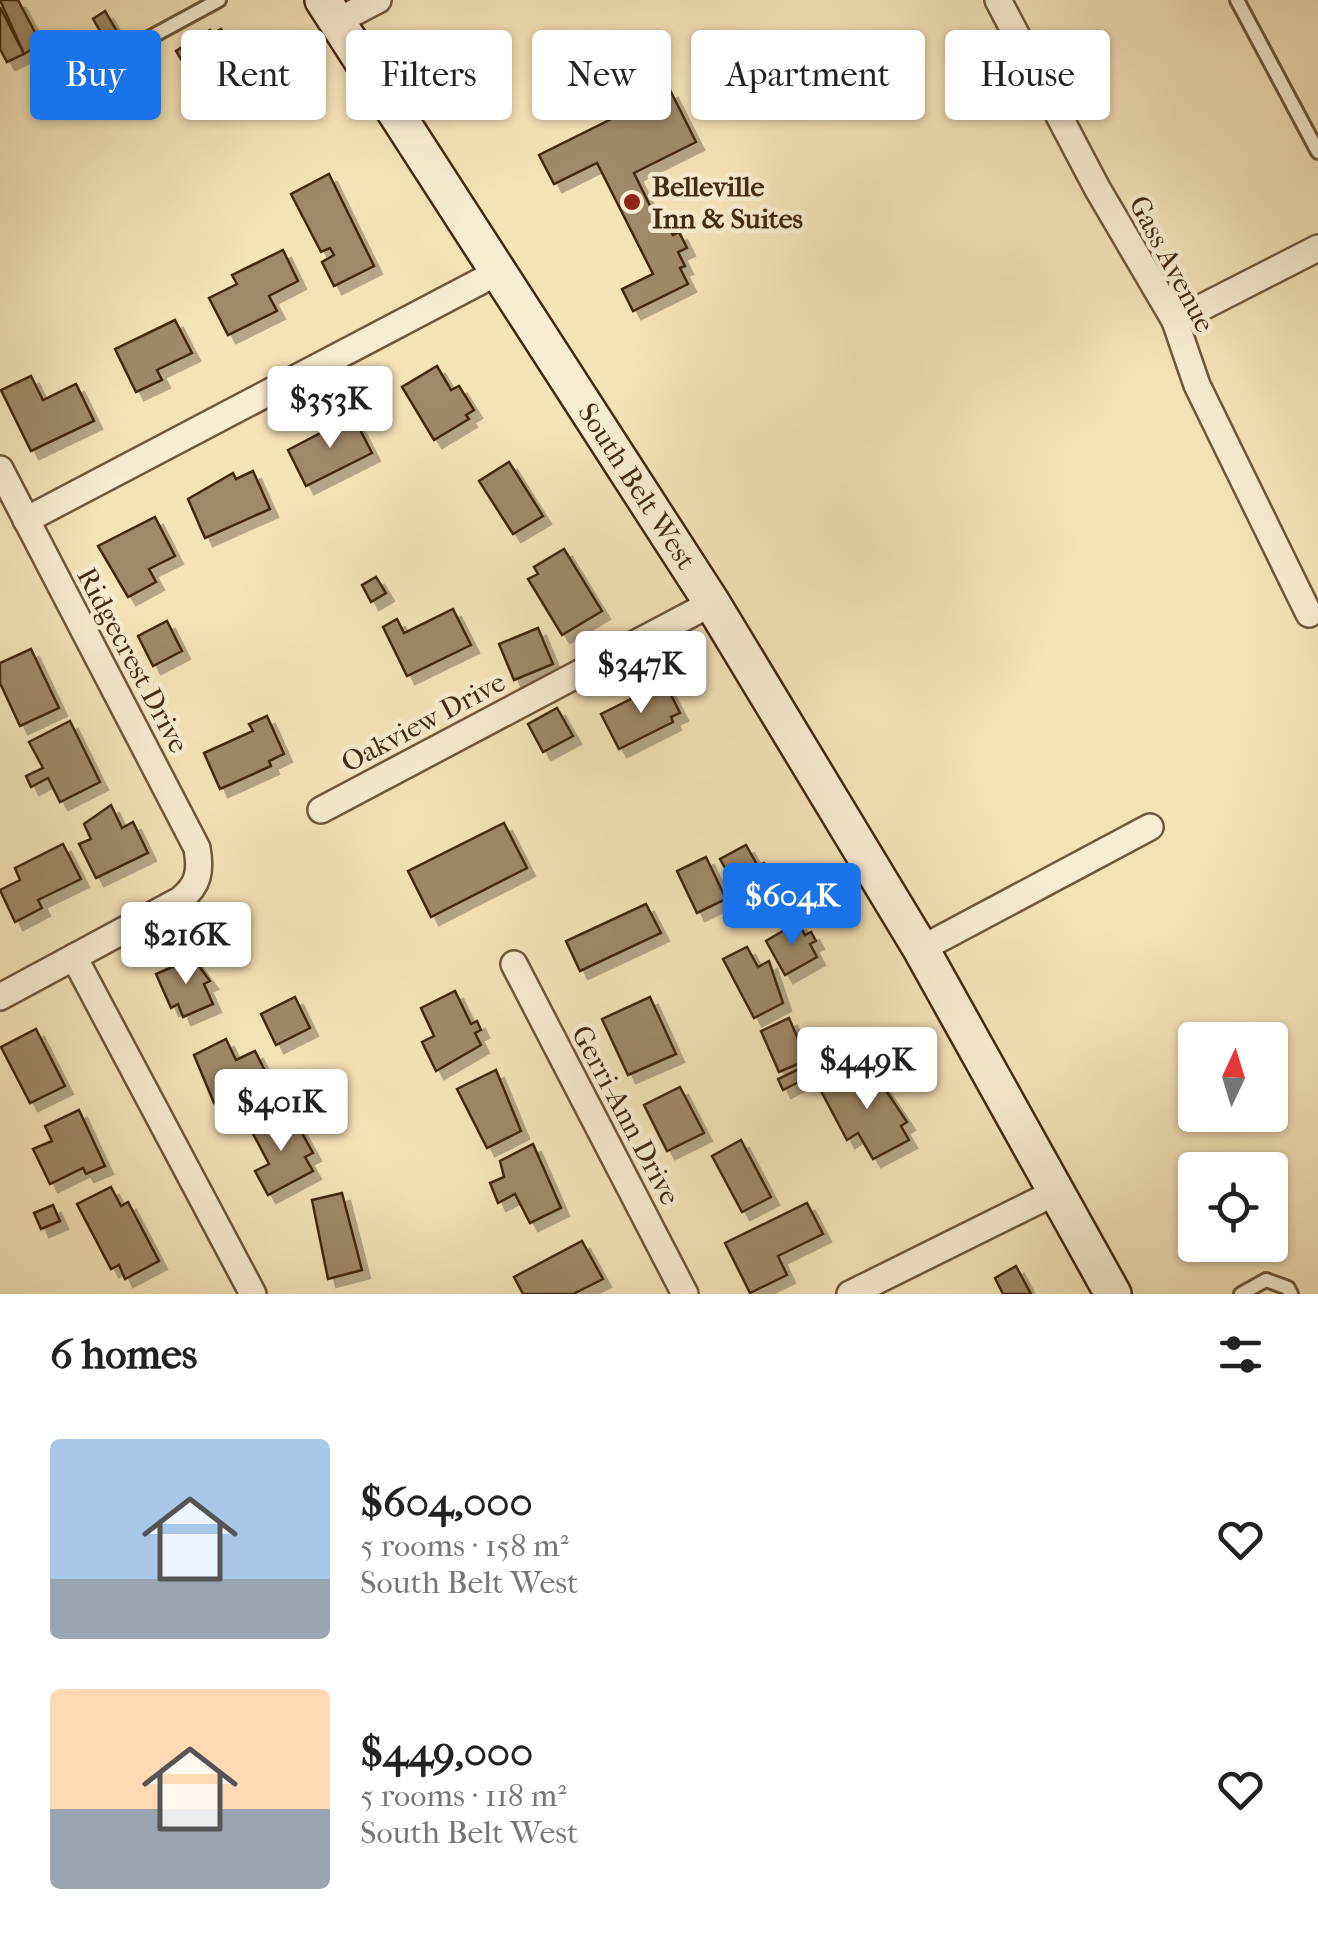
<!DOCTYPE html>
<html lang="en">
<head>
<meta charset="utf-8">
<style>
	body { margin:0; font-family:"IM FELL French Canon",serif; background:#f2f2f2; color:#222; height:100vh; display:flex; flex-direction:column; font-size:38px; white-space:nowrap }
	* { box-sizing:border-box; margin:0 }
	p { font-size:32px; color:#767676 }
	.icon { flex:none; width:55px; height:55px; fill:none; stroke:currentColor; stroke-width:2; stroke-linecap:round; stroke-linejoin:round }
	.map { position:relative; height:1294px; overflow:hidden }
	.side { display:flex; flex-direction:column; background:#fff; flex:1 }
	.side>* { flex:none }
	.guide { position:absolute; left:30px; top:30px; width:1260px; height:90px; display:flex; gap:20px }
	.needle { width:65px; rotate:4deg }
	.buttons { position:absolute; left:1178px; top:1022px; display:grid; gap:20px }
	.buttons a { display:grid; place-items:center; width:110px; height:110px; border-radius:10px; background:#fff; box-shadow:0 2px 8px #0004; font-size:50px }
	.price { position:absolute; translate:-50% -85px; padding:0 22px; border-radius:10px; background:#fff; color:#222; font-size:32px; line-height:65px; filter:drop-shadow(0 2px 5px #0008) }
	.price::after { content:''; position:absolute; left:50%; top:60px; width:30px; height:22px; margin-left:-15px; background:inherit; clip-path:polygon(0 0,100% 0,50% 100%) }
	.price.on { background:#1a73e8; color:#fff }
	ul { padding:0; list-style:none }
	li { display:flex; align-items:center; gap:30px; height:250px; padding:0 50px }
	li span { display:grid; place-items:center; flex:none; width:280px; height:200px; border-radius:10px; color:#555 }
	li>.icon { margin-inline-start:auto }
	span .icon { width:120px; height:120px; fill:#fffc; stroke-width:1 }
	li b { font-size:42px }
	h2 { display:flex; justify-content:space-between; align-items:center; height:120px; padding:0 50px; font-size:42px }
	.chip { padding:0 35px; border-radius:10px; background:#fff; box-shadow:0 2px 8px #0004; font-size:35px; line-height:90px }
	.chip.on { background:#1a73e8; color:#fff }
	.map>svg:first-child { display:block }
	.building { fill:#a08967; stroke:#442810; stroke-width:2.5; filter:url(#shadow) }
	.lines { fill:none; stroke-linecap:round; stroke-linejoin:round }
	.lane-casing { stroke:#70573a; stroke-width:18 }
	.street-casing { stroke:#70573a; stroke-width:30 }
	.secondary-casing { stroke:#442810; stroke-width:40 }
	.lane { stroke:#f8edd1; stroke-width:12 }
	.street { stroke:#f8edd1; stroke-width:25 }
	.secondary { stroke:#f8edd1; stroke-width:35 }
	.poi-dot { fill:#8f2418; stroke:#f8edd1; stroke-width:4 }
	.labels { text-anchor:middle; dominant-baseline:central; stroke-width:9; stroke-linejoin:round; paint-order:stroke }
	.poi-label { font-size:28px; font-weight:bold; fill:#442810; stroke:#f8edd1; text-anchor:start }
	.street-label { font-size:28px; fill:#442810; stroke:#f8edd1 }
</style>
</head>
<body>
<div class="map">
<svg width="1318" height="1294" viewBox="0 0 1318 1294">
	<defs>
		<filter id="shadow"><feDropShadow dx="8" dy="8" stdDeviation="0" flood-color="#0004"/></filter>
	</defs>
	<rect width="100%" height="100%" fill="#f5e3b8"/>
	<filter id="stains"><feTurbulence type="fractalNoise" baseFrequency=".002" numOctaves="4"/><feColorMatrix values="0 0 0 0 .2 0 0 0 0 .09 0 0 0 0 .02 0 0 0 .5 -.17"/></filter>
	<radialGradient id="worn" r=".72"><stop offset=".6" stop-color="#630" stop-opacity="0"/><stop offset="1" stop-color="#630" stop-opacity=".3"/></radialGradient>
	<g class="building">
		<path d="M0 0H18L41 44 24 54Z"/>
		<path d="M0 7 24 54 7 62 0 49Z"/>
		<path d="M105 11 118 33 106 41 93 19Z"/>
		<path d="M221 29 236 54 229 58 235 67 199 89 176 51 210 30 212 34Z"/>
		<path d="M101 68 113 93 88 105 77 80Z"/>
		<path d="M670 90 696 142 634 173 658 222 665 219 673 235 679 232 687 248 678 252 685 266 680 268 688 284 633 311 622 289 653 274 597 163 554 184 539 155Z"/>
		<path d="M329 174 374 266 334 286 322 262 334 255 330 248 321 252 291 194Z"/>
		<path d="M283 250 298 281 269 296 277 311 228 335 209 298 237 284 232 275Z"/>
		<path d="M175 320 192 353 157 370 162 380 136 392 115 349Z"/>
		<path d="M437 366 451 390 459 386 474 410 466 415 469 419 434 440 402 387Z"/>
		<path d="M31 376 43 400 76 384 94 421 31 451 1 390Z"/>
		<path d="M353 416 372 453 306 486 288 450Z"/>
		<path d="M509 462 543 516 513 534 479 481Z"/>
		<path d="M253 471 270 509 205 538 188 499 233 473 236 479Z"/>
		<path d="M155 517 175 556 149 569 156 582 128 597 98 546Z"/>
		<path d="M564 549 602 611 562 635 528 579 538 574 534 567Z"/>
		<path d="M376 577 386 593 371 602 362 585Z"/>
		<path d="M453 609 471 645 407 676 383 627 397 619 404 633Z"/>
		<path d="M167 621 182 651 153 666 138 636Z"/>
		<path d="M538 628 553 664 514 680 499 644Z"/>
		<path d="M31 649 59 708 20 726 0 683V663Z"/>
		<path d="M655 687 658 692 667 687 680 713 671 717 673 722 619 749 601 714Z"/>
		<path d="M557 708 573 736 543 752 528 724Z"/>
		<path d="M267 716 284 754 269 761 271 766 220 789 204 753 253 731 249 724Z"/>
		<path d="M70 721 100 782 60 802 48 778 31 787 26 776 43 768 29 742Z"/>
		<path d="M111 805 122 828 133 822 148 853 96 878 79 844 91 839 84 824Z"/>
		<path d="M504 823 527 868 431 917 408 871Z"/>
		<path d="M63 844 81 879 38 900 42 908 15 922 0 890 20 880 15 868Z"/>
		<path d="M746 845 758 866 764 863 784 899 752 916 720 859Z"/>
		<path d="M706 857 726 899 697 913 677 871Z"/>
		<path d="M646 904 661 933 580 971 566 941Z"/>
		<path d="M798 922 805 935 811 932 816 941 810 944 817 957 785 975 766 941Z"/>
		<path d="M747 947 758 967 769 961 783 1003 754 1018 723 959Z"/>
		<path d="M193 958 210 981 204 984 213 1004 183 1017 178 1004 171 1008 156 974Z"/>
		<path d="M455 991 471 1024 477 1021 481 1030 475 1033 481 1045 436 1071 422 1042 434 1036 421 1008Z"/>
		<path d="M295 997 310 1028 276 1045 261 1014Z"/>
		<path d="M650 997 676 1054 628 1075 602 1019Z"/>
		<path d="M789 1018 807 1060 779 1072 761 1031Z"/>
		<path d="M36 1029 65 1086 30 1103 1 1047Z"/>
		<path d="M226 1039 236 1060 255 1051 268 1077 214 1103 194 1055Z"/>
		<path d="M833 1044 844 1063 820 1076 810 1058Z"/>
		<path d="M869 1065 907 1122 901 1126 909 1140 873 1159 858 1133 847 1140 821 1091Z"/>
		<path d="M803 1067 808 1077 783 1090 778 1079Z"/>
		<path d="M496 1070 521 1131 487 1148 457 1089Z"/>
		<path d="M680 1087 704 1133 667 1151 644 1105Z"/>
		<path d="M79 1110 105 1166 86 1174 83 1168 50 1184 33 1149 52 1141 45 1126Z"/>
		<path d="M279 1113 287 1130 297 1124 313 1153 305 1157 313 1171 268 1195 255 1171 269 1164 250 1128Z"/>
		<path d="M741 1140 771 1197 742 1212 712 1156Z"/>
		<path d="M533 1144 561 1208 530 1223 515 1194 498 1203 490 1183 504 1177 500 1161Z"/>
		<path d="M111 1187 121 1206 128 1202 159 1261 125 1279 119 1265 111 1269 77 1204Z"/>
		<path d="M342 1193 362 1270 328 1279 312 1200Z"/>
		<path d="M807 1203 823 1234 778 1256 787 1275 750 1293 725 1243Z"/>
		<path d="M53 1205 60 1221 41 1229 34 1213Z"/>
		<path d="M582 1241 603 1279 573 1294H523L514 1277Z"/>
		<path d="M1016 1266 1031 1294H1003L995 1278Z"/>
	</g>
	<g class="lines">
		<g class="lane-casing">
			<g id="lane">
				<path d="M1237 0 1318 152"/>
				<path d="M125 51 219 0"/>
				<path d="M1241 1294 1266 1280 1288 1288 1291 1294"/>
			</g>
		</g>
		<g class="street-casing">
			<g id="street">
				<path d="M998 0 1097 188 1175 321 1197 385 1309 614"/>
				<path d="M336 22 378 0"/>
				<path d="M1175 321 1318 248"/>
				<path d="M0 469 197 848C201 871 199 885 180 900L0 997"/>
				<path d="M26 520 500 271"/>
				<path d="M321 810 712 603"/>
				<path d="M921 949 1150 827"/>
				<path d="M74 957 253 1294"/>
				<path d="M514 964 685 1294"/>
				<path d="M850 1294 1058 1191"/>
			</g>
		</g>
		<g class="secondary-casing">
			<path id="secondary" d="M323 0 712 603 921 949 1113 1294"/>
		</g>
		<use href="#lane" class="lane"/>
		<use href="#street" class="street"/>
		<use href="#secondary" class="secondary"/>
	</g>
	<circle class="poi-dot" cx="632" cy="202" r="10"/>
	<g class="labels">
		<g class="poi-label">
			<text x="652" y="186">Belleville<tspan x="652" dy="32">Inn &amp; Suites</tspan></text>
		</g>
		<g class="street-label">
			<text transform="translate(1172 264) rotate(62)">Gass Avenue</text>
			<text transform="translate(637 486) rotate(57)">South Belt West</text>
			<text transform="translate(133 660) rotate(62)">Ridgecrest Drive</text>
			<text transform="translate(423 722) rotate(-28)">Oakview Drive</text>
			<text transform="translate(626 1115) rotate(62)">Gerri-Ann Drive</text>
		</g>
	</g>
	<rect width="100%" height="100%" filter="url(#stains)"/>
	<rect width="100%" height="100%" fill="url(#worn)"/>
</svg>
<div class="buttons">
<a><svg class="needle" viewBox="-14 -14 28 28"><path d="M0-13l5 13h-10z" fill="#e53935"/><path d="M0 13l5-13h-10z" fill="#767676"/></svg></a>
<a><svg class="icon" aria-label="locate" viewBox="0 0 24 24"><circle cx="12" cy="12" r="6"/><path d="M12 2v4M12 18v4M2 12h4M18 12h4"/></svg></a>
</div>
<b class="price" style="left:330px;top:451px">$353K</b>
<b class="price" style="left:641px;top:716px">$347K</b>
<b class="price on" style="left:792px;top:948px">$604K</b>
<b class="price" style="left:186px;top:987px">$216K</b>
<b class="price" style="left:867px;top:1112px">$449K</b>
<b class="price" style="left:281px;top:1154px">$401K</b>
<div class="guide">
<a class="chip on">Buy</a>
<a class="chip">Rent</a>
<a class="chip">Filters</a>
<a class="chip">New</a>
<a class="chip">Apartment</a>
<a class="chip">House</a>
</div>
</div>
<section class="side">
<h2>6 homes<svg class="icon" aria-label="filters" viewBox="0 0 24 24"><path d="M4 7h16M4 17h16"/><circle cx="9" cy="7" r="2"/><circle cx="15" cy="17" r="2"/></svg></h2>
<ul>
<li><span style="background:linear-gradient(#a9c7e8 70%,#9aa5b1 0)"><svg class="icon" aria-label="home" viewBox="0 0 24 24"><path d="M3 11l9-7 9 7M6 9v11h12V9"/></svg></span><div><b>$604,000</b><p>5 rooms · 158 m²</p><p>South Belt West</p></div><svg class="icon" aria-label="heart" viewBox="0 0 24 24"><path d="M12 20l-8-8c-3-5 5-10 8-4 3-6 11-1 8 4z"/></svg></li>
<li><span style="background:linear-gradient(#ffd9b3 60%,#9aa5b1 0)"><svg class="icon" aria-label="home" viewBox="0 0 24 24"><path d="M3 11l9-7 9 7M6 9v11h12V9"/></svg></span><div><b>$449,000</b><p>5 rooms · 118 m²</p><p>South Belt West</p></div><svg class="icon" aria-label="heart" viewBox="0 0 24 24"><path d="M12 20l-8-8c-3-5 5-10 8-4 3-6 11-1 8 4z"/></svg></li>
</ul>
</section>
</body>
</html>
